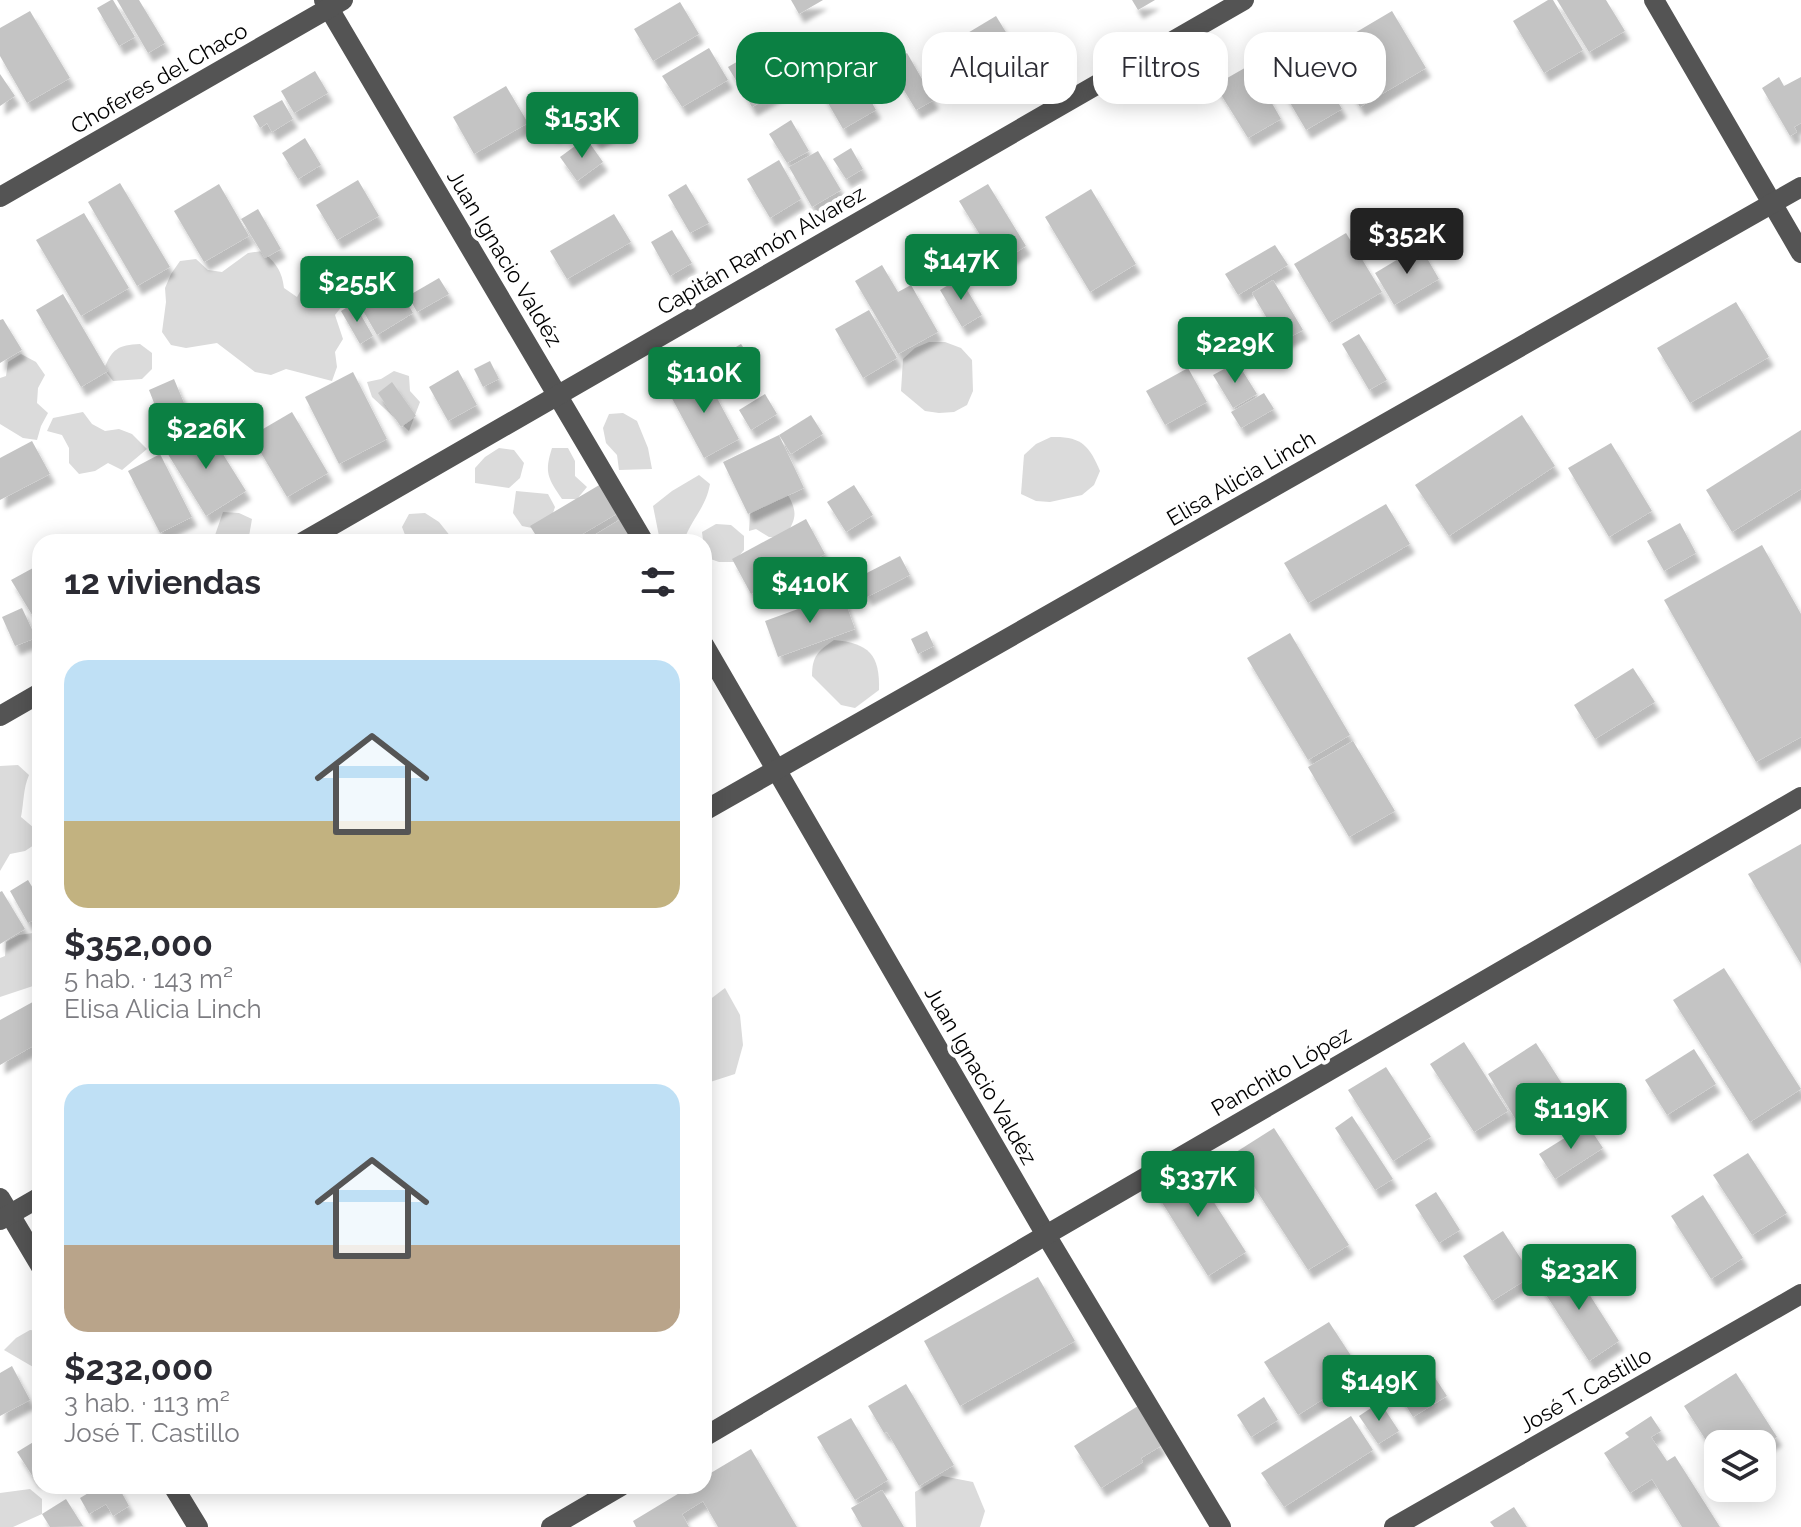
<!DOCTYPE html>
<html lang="es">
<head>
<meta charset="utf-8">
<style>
	body { margin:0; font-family:Raleway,sans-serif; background:#f2f2f3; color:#2b2b33; height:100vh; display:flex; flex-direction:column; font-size:30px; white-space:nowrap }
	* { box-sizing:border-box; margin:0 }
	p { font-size:26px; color:#7c7c81 }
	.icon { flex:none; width:44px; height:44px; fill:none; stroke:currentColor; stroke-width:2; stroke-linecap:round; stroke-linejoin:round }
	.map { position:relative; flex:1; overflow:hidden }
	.panel { position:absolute; left:32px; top:534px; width:680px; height:960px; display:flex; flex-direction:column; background:#fff; border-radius:24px; box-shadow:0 4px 20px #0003 }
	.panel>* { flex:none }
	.banner { position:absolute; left:736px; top:32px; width:760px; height:72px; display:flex; gap:16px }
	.tools { position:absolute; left:1704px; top:1430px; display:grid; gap:16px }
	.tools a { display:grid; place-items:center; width:72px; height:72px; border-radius:16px; background:#fff; box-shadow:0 4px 20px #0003; font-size:40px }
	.price { position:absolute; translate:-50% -68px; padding:0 18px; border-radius:8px; background:#0b8043; color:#fff; font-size:26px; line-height:52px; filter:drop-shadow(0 2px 4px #0008) }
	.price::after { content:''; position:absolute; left:50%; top:48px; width:24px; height:18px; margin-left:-12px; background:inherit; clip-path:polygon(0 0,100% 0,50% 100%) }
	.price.selected { background:#222; color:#fff }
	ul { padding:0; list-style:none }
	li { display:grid; align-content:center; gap:16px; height:424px; padding:0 32px }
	li span { display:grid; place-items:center; height:248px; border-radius:24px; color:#555 }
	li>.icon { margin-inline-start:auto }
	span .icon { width:144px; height:144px; fill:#fffc; stroke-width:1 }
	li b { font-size:34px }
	h2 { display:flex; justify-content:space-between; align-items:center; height:96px; padding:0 32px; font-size:34px }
	.chip { padding:0 28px; border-radius:24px; background:#fff; box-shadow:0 4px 20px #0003; font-size:28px; line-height:72px }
	.chip.selected { background:#0b8043; color:#fff }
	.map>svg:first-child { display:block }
	.green { fill:#dbdbdb }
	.building { fill:#c4c4c4; filter:url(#shadow) }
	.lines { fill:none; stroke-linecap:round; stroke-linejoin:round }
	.minor { stroke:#545454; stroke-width:20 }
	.labels { text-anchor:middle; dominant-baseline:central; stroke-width:8; stroke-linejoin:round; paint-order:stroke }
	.street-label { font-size:22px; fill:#000; stroke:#fff }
</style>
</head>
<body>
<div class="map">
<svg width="1801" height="1527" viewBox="0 0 1801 1527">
	<defs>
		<filter id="shadow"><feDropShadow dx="5" dy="9" stdDeviation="2" flood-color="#0004"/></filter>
	</defs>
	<rect width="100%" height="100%" fill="#fff"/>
	<g class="green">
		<path d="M262 251C276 263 282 271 284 288L297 297 305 283 308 268 325 264 360 267 363 280 335 315 343 339 335 352 337 367 332 381 286 369 271 375 255 372 217 343 186 348 171 345 162 332 166 302 165 288 171 274 180 261 196 259 208 270 222 272 248 253Z"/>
		<path d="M929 342H945L961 348 972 360 973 391 967 405 954 412 939 413 925 411 901 391 903 359 915 348Z"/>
		<path d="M140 344 152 353V369L142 379 113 381 104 369C112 349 118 345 140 344Z"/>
		<path d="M21 354 36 362 45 375 38 388 37 403 48 413 41 426 37 440 23 438 0 424V378L6 376 8 362Z"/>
		<path d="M394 371 409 376 410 391 420 402 409 431 372 397 367 382 381 379Z"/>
		<path d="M83 412 92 424 105 431 119 429 132 434 147 449 122 470 108 463 95 471 79 474 69 463V448L62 435 47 431 53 418Z"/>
		<path d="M623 413 637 421 648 448 652 469 619 470 617 455 606 443 603 428 609 414Z"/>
		<path d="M1051 437C1081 436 1089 445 1100 471L1094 485 1082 495 1050 502 1036 501 1021 494 1024 455 1036 444Z"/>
		<path d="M499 448 514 450 524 463 520 478 509 488 475 483V468L485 457Z"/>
		<path d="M552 448H568L575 461V476L587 487 577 499H562C548 478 544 473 552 448Z"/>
		<path d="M699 475 710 484C706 507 693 517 685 538L678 542H666L659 536 653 506 672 491Z"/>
		<path d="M516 491 548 494 555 507 550 522 537 529 522 526 513 513Z"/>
		<path d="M788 495C798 513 796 519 785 537H769L756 529 749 531 750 514 759 502Z"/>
		<path d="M223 512 239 513 252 519 248 542 213 541Z"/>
		<path d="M425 513 439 522 455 542H368L374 537 407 540 402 527 409 514Z"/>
		<path d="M716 524 731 525 744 536V550L734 562H719L705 557 702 532Z"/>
		<path d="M834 640C869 643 880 655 879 690L855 708 841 705 812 676C812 656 818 651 834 640Z"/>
		<path d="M18 765 29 775C23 789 24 802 21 817L34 828 37 843 25 851 10 854 0 871V766Z"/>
		<path d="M33 933 40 941V980L36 985 0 997V958L5 956 6 942 19 935Z"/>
		<path d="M725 988 740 1015 743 1045 735 1074 707 1083 704 1078V1004Z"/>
		<path d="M30 1330 40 1331V1371L4 1350 16 1338Z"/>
		<path d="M942 1476 973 1482 985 1511 980 1527H916L915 1492Z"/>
		<path d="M30 1489 42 1499V1514L13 1527H0V1493Z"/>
	</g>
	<g class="building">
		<path d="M111 0H113L135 37 119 46 97 8Z"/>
		<path d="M117 0H139L165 43 148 53Z"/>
		<path d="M791 0H823L799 14Z"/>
		<path d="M1132 0H1155L1138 10Z"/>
		<path d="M1548 0H1553L1583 50 1544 73 1513 21Z"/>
		<path d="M1557 0H1606L1625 31 1589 52Z"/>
		<path d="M680 2 699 34 653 61 634 29Z"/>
		<path d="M30 11 70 78 27 103 0 56V28Z"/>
		<path d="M1392 11 1426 68 1360 107 1326 50Z"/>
		<path d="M996 16 1020 55 979 80 956 40Z"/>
		<path d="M1300 39 1342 109 1306 130 1265 60Z"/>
		<path d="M709 48 728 80 682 107 662 76Z"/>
		<path d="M761 48 785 88 752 107 728 67Z"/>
		<path d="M907 53 934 100 916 110 888 64Z"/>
		<path d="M846 58 876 110 843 129 813 77Z"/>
		<path d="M1250 65 1281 119 1248 138 1215 85Z"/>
		<path d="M315 71 328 93 294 113 281 91Z"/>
		<path d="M0 74 15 96 0 106Z"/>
		<path d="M1779 77 1784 86 1801 77V123L1794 127 1797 132 1790 136 1762 88Z"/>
		<path d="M506 86 528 123 474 154 453 117Z"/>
		<path d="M282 100 293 119 272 132 267 123 260 128 253 116Z"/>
		<path d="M562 107 571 123 553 134 544 118Z"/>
		<path d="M606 114 614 130 595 141 586 126Z"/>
		<path d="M791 120 809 151 787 163 769 134Z"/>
		<path d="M305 138 321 165 298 179 282 153Z"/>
		<path d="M586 138 603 162 577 181 560 157Z"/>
		<path d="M851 148 863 169 846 179 833 159Z"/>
		<path d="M818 151 841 190 812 207 789 167Z"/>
		<path d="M779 160 801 199 770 218 747 179Z"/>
		<path d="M358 180 379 216 337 240 316 205Z"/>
		<path d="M120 183 170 267 137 286 88 202Z"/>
		<path d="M219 184 249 236 204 262 174 211Z"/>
		<path d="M686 184 709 223 690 233 668 195Z"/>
		<path d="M988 184 1026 246 998 264 959 201Z"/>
		<path d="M1091 189 1136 264 1090 292 1045 217Z"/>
		<path d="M258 209 281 249 265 258 241 219Z"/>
		<path d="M84 213 129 288 81 316 36 240Z"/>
		<path d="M614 214 631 242 567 279 550 251Z"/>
		<path d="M672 230 692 263 670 276 651 242Z"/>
		<path d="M1346 233 1382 292 1329 323 1294 264Z"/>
		<path d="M1275 245 1288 265 1238 295 1225 274Z"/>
		<path d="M1420 246 1439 279 1394 305 1375 273Z"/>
		<path d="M882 265 898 292 911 285 938 332 898 354 855 281Z"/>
		<path d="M439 278 449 294 417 312 408 296Z"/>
		<path d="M960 278 982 315 962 327 940 290Z"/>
		<path d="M394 280 413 313 377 335 358 302Z"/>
		<path d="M1273 280 1303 330 1281 342 1252 293Z"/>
		<path d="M63 294 108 371 81 387 36 310Z"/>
		<path d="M1736 302 1769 357 1690 403 1657 348Z"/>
		<path d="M354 303 373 336 360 344 341 311Z"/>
		<path d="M869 310 897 358 863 378 835 329Z"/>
		<path d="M3 319 22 350 0 363V320Z"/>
		<path d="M1359 334 1387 380 1369 390 1342 344Z"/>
		<path d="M741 344 751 359 719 379 709 363Z"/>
		<path d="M490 361 499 379 483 387 474 369Z"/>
		<path d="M1237 362 1257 394 1233 408 1213 375Z"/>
		<path d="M1188 368 1207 402 1165 425 1146 391Z"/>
		<path d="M458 370 477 405 448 421 429 387Z"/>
		<path d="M353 372 387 439 339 464 305 397Z"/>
		<path d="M703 372 739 439 704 458 668 391Z"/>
		<path d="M174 379 189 415 163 426 149 390Z"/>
		<path d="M392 382 416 416 401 427 378 393Z"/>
		<path d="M1264 393 1274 409 1241 428 1231 412Z"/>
		<path d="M765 394 777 414 751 430 739 410Z"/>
		<path d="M292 412 328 473 287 497 251 436Z"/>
		<path d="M811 415 823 434 791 454 779 435Z"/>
		<path d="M1522 415 1555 466 1449 536 1415 485Z"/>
		<path d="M206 427 246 491 206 516 166 451Z"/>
		<path d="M1801 430V489L1732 532 1706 490Z"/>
		<path d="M779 435 804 488 748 514 723 462Z"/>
		<path d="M32 441 50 474 0 500V458Z"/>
		<path d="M1611 443 1652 511 1609 537 1568 468Z"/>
		<path d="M160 454 192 517 160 533 128 471Z"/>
		<path d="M601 484 618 513 569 542H540L530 526Z"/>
		<path d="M854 485 873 515 846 532 827 502Z"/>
		<path d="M1386 504 1410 544 1308 603 1284 563Z"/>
		<path d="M621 519 635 542H583Z"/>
		<path d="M806 519 825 554 751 594 732 559Z"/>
		<path d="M1680 523 1696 553 1664 571 1647 541Z"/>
		<path d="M1762 545 1801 614V737L1756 762 1664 600Z"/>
		<path d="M900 556 910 575 867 597 857 578Z"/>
		<path d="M33 568 40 579V628L11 580Z"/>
		<path d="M842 593 855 629 778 657 765 621Z"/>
		<path d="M22 608 36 638 15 646 2 617Z"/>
		<path d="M927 631 934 646 918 654 911 639Z"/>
		<path d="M1290 633 1350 735 1308 760 1247 658Z"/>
		<path d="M1633 668 1655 702 1595 739 1574 705Z"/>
		<path d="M1353 741 1395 811 1349 837 1308 767Z"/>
		<path d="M1801 844V964L1748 874Z"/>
		<path d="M28 880 40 900V917L28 923 10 891Z"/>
		<path d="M2 891 25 929 0 944V892Z"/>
		<path d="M1724 968 1801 1089 1750 1122 1673 1000Z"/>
		<path d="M40 998V1042L0 1065V1020Z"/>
		<path d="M1464 1042 1508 1111 1474 1132 1430 1064Z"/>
		<path d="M1536 1043 1568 1093 1519 1125 1488 1074Z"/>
		<path d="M1694 1049 1716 1084 1667 1115 1645 1080Z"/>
		<path d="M1386 1067 1431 1137 1393 1161 1348 1090Z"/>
		<path d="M1352 1116 1393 1179 1375 1190 1335 1128Z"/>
		<path d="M1587 1124 1603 1148 1555 1179 1539 1154Z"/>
		<path d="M1274 1128 1349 1245 1308 1270 1233 1154Z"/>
		<path d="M1748 1153 1787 1213 1752 1235 1713 1175Z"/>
		<path d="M1188 1162 1246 1252 1208 1276 1151 1185Z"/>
		<path d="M1436 1192 1460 1230 1439 1243 1415 1205Z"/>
		<path d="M1703 1195 1743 1258 1711 1279 1671 1216Z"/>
		<path d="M1503 1231 1532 1276 1492 1301 1463 1256Z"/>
		<path d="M1570 1264 1619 1341 1589 1361 1539 1284Z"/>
		<path d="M1038 1277 1075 1341 960 1406 924 1341Z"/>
		<path d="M1329 1322 1363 1374 1298 1415 1264 1362Z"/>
		<path d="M12 1366 30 1400 0 1416V1373Z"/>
		<path d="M1428 1367 1447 1396 1413 1417 1395 1388Z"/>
		<path d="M1736 1373 1777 1437 1762 1447V1444H1718V1459L1684 1406Z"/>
		<path d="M906 1384 954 1465 919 1486 887 1432 884 1433 868 1406Z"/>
		<path d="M1264 1397 1278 1420 1251 1437 1237 1415Z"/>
		<path d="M1380 1402 1399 1431 1378 1444 1359 1416Z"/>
		<path d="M1138 1406 1161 1446 1141 1458 1143 1462 1101 1488 1074 1446Z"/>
		<path d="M1351 1416 1373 1450 1284 1507 1261 1473Z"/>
		<path d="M1651 1416 1661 1431 1651 1437 1667 1461 1675 1456 1720 1527H1682L1652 1479 1630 1493 1604 1453 1629 1437 1625 1433Z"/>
		<path d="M851 1418 888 1480 855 1500 817 1437Z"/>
		<path d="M40 1438V1476L35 1480 17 1452Z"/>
		<path d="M751 1449 797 1527H718L703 1501 682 1514 689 1527H636L633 1521 691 1486H704V1477Z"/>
		<path d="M100 1486H118L129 1506 113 1516 106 1504 89 1514 80 1498Z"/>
		<path d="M882 1490 904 1527H862L851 1508Z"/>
		<path d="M66 1499 83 1526 50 1527 42 1514Z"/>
		<path d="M1514 1507 1527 1527H1494L1490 1522Z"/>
	</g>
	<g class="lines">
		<g class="minor">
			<path d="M324 0 644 542"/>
			<path d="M1654 0 1801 253"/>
			<path d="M0 197 343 0"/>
			<path d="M303 542 1244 0"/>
			<path d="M704 645 1046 1235 1221 1527"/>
			<path d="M0 716 40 693"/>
			<path d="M704 811 1801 187"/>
			<path d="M0 1198 40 1265"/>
			<path d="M0 1220 40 1197"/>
			<path d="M704 1437 1046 1235 1801 797"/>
			<path d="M173 1486 198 1527"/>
			<path d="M551 1527 621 1486"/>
			<path d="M1394 1527 1801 1294"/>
		</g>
	</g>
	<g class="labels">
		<g class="street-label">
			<text transform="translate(159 78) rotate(-30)">Choferes del Chaco</text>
			<text transform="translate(761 250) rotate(-30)">Capitán Ramón Alvarez</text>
			<text transform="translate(505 258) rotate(59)">Juan Ignacio Valdéz</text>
			<text transform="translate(1241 478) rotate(-30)">Elisa Alicia Linch</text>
			<text transform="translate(1281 1071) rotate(-30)">Panchito López</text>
			<text transform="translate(981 1075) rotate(60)">Juan Ignacio Valdéz</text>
			<text transform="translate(1585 1390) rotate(-30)">José T. Castillo</text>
		</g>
	</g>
</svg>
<div class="tools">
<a><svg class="icon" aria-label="layers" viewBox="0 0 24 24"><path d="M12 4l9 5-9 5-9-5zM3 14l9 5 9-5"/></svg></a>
</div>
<b class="price" style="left:582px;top:160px">$153K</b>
<b class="price selected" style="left:1407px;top:276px">$352K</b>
<b class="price" style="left:961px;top:302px">$147K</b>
<b class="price" style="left:357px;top:324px">$255K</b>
<b class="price" style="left:1235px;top:385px">$229K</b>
<b class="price" style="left:704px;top:415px">$110K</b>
<b class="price" style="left:206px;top:471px">$226K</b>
<b class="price" style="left:810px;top:625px">$410K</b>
<b class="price" style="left:1571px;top:1151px">$119K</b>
<b class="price" style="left:1198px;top:1219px">$337K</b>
<b class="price" style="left:1579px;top:1312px">$232K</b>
<b class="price" style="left:1379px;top:1423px">$149K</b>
<div class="banner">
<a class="chip selected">Comprar</a>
<a class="chip">Alquilar</a>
<a class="chip">Filtros</a>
<a class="chip">Nuevo</a>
</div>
<section class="panel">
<h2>12 viviendas<svg class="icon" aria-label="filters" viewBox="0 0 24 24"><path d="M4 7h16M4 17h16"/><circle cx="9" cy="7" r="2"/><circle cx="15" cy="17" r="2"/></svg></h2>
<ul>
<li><span style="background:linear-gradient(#bfe0f5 65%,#c2b280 0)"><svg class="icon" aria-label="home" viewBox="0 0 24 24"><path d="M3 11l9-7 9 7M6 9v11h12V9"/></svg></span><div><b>$352,000</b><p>5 hab. · 143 m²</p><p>Elisa Alicia Linch</p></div></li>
<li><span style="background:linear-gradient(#bfe0f5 65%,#b9a48a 0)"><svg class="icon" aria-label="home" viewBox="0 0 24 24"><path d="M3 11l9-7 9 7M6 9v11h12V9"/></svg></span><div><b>$232,000</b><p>3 hab. · 113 m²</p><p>José T. Castillo</p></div></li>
</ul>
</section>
</div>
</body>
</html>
